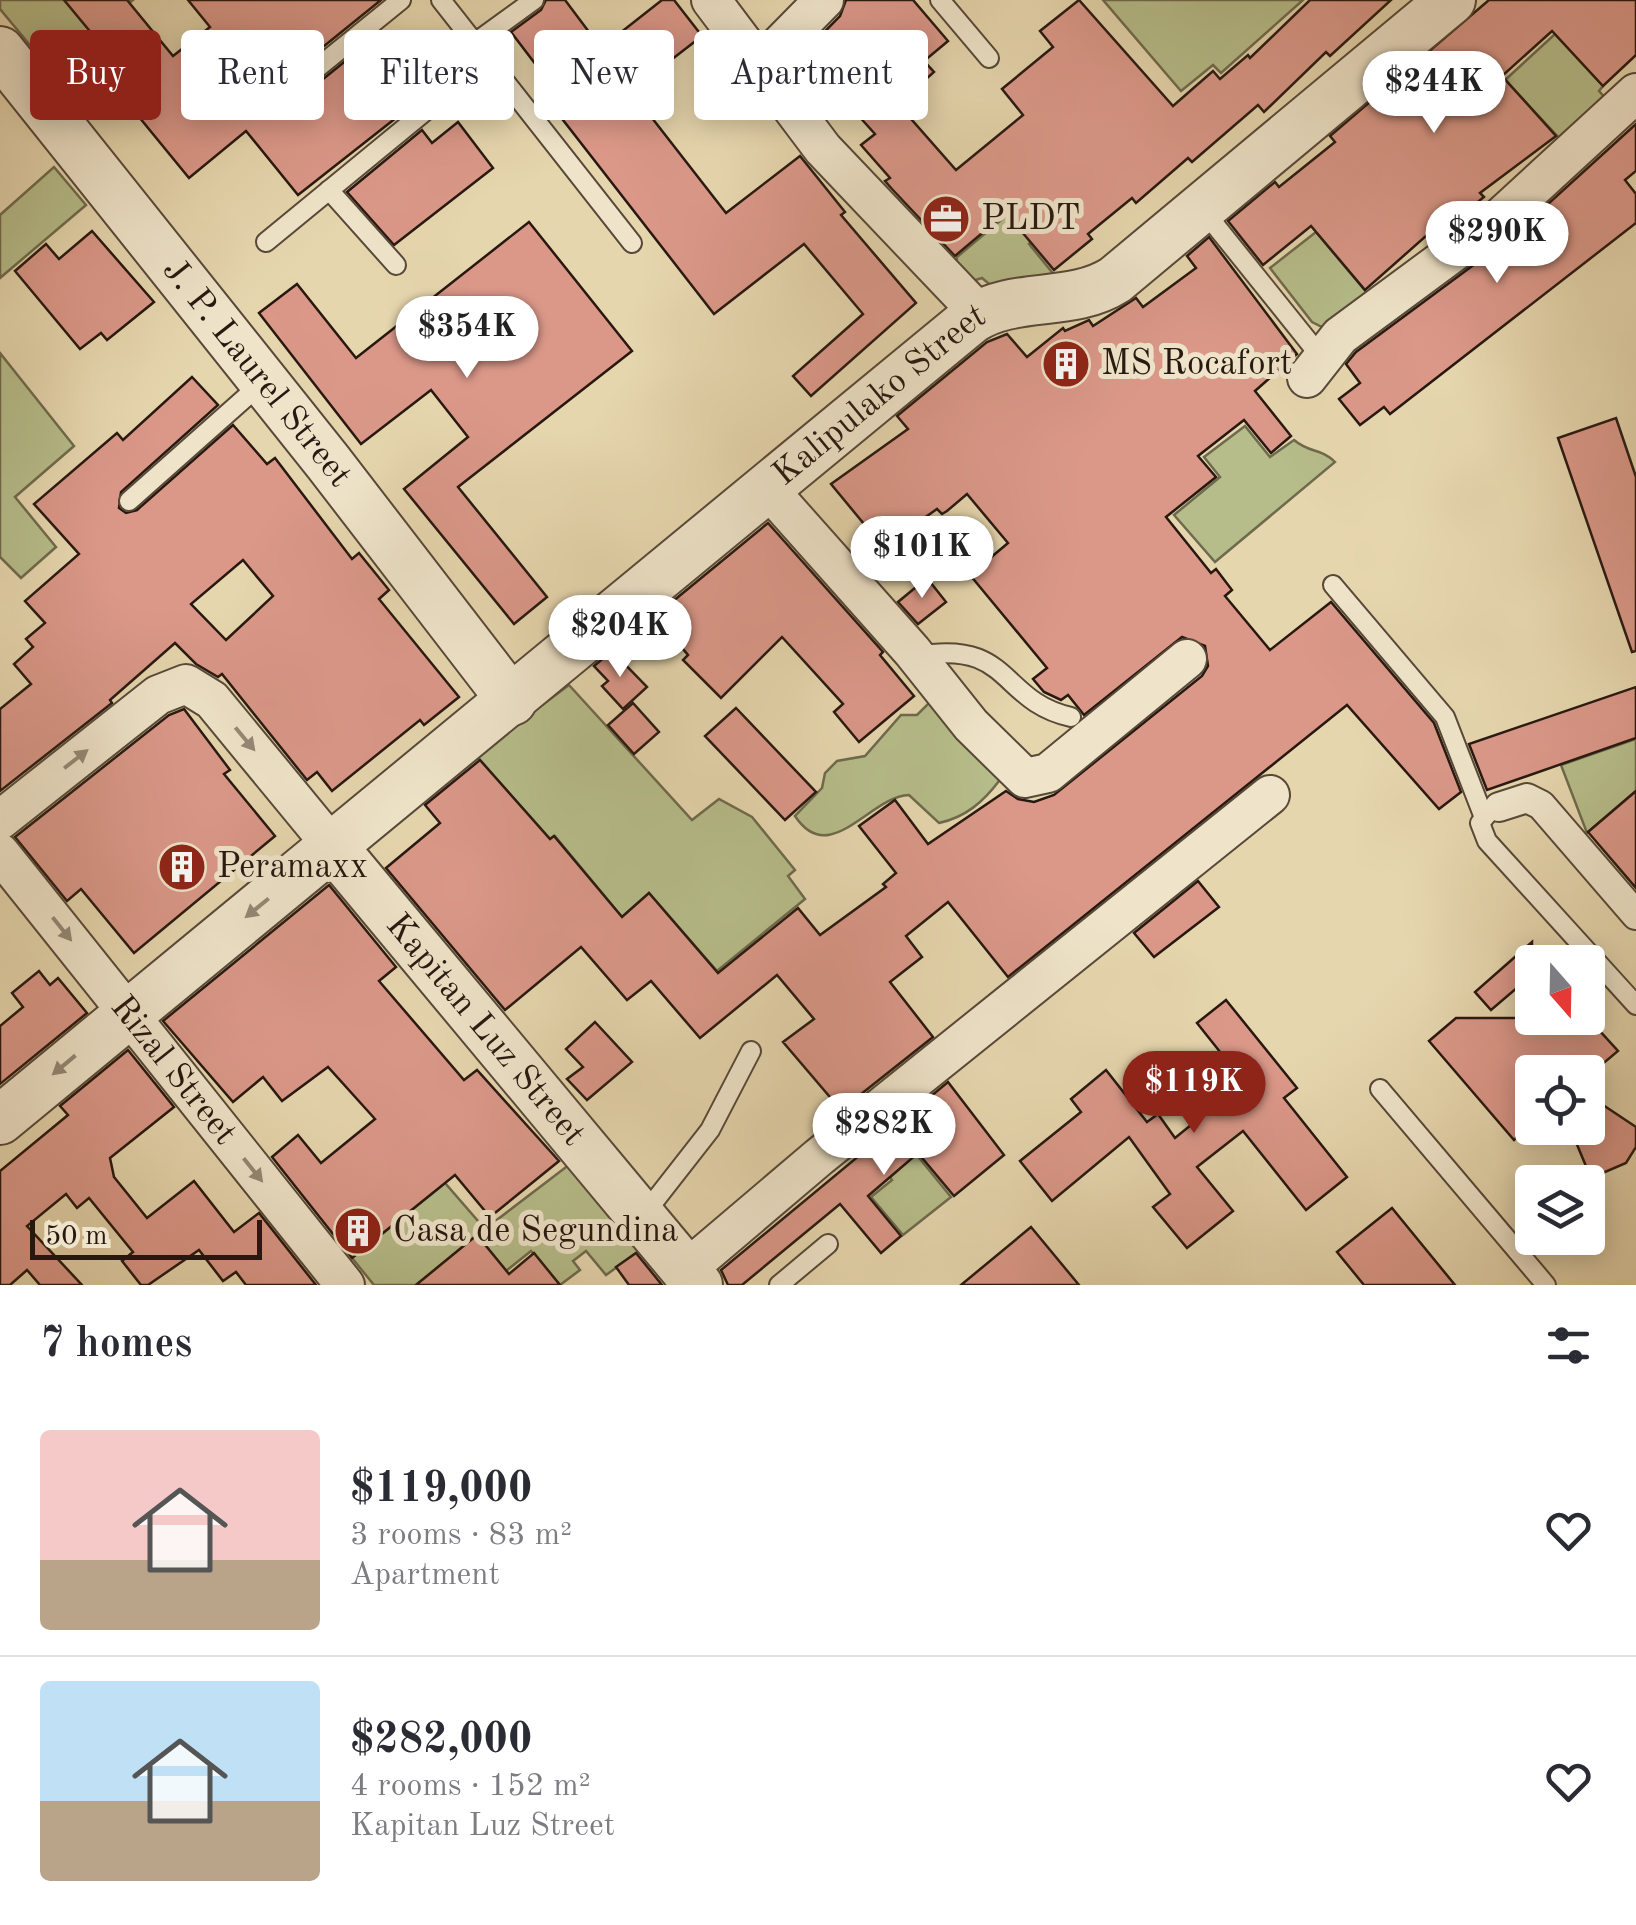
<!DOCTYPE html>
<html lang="en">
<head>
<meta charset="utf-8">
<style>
	body { margin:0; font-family:"Old Standard TT",serif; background:#f2f2f3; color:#2b2b33; height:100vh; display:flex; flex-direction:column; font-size:38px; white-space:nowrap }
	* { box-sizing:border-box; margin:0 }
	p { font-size:32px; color:#7c7c81 }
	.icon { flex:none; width:55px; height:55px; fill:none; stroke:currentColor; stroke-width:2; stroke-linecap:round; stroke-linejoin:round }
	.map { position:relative; height:1285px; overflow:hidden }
	.drawer { display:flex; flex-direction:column; background:#fff; flex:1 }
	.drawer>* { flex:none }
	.banner { position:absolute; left:30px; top:30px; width:1000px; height:90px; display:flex; gap:20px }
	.needle { width:65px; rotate:160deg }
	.buttons { position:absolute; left:1515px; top:945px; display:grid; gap:20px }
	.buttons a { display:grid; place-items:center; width:90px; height:90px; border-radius:10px; background:#fff; box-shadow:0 5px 25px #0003; font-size:50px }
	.scale { position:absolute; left:30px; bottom:25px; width:232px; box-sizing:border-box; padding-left:10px; border:5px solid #271810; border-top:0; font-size:28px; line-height:35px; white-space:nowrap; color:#271810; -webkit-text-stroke:8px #efe4ca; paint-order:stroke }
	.price { position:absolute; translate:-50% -85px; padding:0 22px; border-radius:35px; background:#fff; color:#222; font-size:32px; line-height:65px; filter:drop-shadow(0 2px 5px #0008) }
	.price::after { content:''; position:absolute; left:50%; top:60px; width:30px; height:22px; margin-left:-15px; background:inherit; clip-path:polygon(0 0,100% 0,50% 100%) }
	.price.selected { background:#8f2418; color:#fff }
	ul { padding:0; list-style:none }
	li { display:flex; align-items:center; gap:30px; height:250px; padding:0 40px }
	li+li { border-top:2px solid #e1e1e2 }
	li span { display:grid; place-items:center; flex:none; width:280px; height:200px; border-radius:10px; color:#555 }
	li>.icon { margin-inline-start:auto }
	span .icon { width:120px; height:120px; fill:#fffc; stroke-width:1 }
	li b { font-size:42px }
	h2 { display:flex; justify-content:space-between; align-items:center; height:120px; padding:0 40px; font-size:42px }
	.pill { padding:0 35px; border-radius:10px; background:#fff; box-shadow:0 5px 25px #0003; font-size:35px; line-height:90px }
	.pill.selected { background:#8f2418; color:#fff }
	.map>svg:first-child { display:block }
	.green { fill:#b6bd8a; stroke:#6e6a4d; stroke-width:2.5 }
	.building { fill:#db9889; stroke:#271810; stroke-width:2.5; fill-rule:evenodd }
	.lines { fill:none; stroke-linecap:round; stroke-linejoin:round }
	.service-casing { stroke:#574838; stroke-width:22 }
	.pedestrian-casing { stroke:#574838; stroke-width:32 }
	.minor-casing { stroke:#574838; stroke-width:42 }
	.tertiary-casing { stroke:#574838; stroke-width:52 }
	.service { stroke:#efe4ca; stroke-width:18 }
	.pedestrian { stroke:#efe4ca; stroke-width:28 }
	.minor { stroke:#efe4ca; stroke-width:38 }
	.tertiary { stroke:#efe4ca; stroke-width:48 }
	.oneway { fill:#958876 }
	.labels { text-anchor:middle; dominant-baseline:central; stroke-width:10; stroke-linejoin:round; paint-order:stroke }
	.poi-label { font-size:35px; fill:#271810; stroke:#efe4ca; text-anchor:start }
	.street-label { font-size:35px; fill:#271810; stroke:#efe4ca }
</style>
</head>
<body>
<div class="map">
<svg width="1636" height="1285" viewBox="0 0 1636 1285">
	<rect width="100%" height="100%" fill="#e6d6ae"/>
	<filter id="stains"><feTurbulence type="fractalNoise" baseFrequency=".002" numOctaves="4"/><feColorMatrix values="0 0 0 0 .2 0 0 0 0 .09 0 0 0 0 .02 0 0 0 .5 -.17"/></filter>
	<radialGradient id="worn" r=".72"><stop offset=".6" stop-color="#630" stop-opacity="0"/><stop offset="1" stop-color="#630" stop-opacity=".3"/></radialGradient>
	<g class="green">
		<path d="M0 0H133L49 68 0 9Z"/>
		<path d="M1103 0H1303L1221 73 1213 65 1181 91Z"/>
		<path d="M1555 34 1603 86 1599 91 1608 101 1563 142 1505 80Z"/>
		<path d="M54 167 86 205 0 278V215Z"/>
		<path d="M1032 194 1065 213 1029 244 1060 282 995 289 982 278 966 283 956 267 957 257Z"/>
		<path d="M1316 232 1367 293 1322 327 1312 322 1270 268Z"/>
		<path d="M0 353 74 446 15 497 56 547 21 578 0 557Z"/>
		<path d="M1245 426 1270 457 1294 440C1309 453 1323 449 1335 462L1215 562 1174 515 1220 477 1204 457Z"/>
		<path d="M569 685 692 820 719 799 752 817 795 870 788 876 805 899 717 971 649 893 622 917 555 836 550 839 475 755Z"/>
		<path d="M934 698 996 767 999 781C983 802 966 817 939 823L909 795C870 796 830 869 795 816L822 788 825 773 837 761 865 756 901 715H917Z"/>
		<path d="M1636 739V791L1587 833 1561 765Z"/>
		<path d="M885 1116 951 1197 903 1235 871 1197 892 1180 858 1139Z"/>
		<path d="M574 1161 642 1249 606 1275 586 1251 573 1261 580 1270 560 1285 531 1251 506 1271 477 1235 416 1285H374L352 1258 445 1183 485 1229Z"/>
	</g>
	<g class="building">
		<path d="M64 0H127L173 56 210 27 188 0H381L292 72 288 85 296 94 307 92 359 50 406 110 298 195 246 131 189 178 85 51 98 41Z"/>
		<path d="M546 0H565L601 48 662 0H674L702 36 631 91 726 213 800 156 845 212 841 215 916 303 811 396 793 376 863 314 804 244 714 314 542 93 552 86 511 32 541 10Z"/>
		<path d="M846 0H913L948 41 924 61 934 72 898 104 956 170 1023 115 1002 89 1053 47 1040 31 1079 0 1173 106 1213 71 1220 79 1248 55 1250 58 1310 0H1391L1330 56 1326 52 1264 112 1258 105 1192 162 1188 158 1136 203 1132 198 1088 234 1092 239 1054 270 1006 213 955 256 892 189 885 181 890 178 861 145 875 134 828 82 812 97 791 66 840 16Z"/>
		<path d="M1489 0H1636V55L1603 86 1552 31 1502 76 1556 136 1480 193 1484 197 1458 218 1453 212 1365 290 1311 226 1263 265 1228 221 1275 182 1279 187 1335 142 1330 136Z"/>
		<path d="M458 122 493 168 394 245 347 192 422 130 432 143Z"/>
		<path d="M1636 124V171L1625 180 1636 194V223L1390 414 1384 407 1360 425 1339 399 1360 383 1346 364 1356 352 1514 235Z"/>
		<path d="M529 222 632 351 458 487 547 597 514 624 404 489 468 437 431 390 361 444 259 313 297 284 356 358Z"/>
		<path d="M92 231 154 302 107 340 101 333 80 349 15 271 46 244 59 259Z"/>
		<path d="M1209 237 1297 354 1255 391 1291 436 1271 453 1244 420 1198 456 1216 477 1166 517 1211 573 1216 569 1232 590 1225 596 1270 650 1331 602 1434 723 1461 792 1439 809 1347 705 1008 977 948 902 906 936 922 957 890 982 933 1037 841 1110 783 1042 814 1019 777 975 700 1038 651 981 627 1000 581 947 505 1010 386 868 440 823 425 805 480 760 550 839 554 836 622 917 649 893 718 973 798 908 820 935 886 887 883 884 896 873 859 826 895 800 928 844 1006 791 1018 799 1034 802 1054 795 1202 676 1208 666 1205 646 1182 637 1084 715 1068 695 1061 700 1044 692 1033 679 1047 668 970 575 1008 543 967 494 947 511 942 514 937 509 883 547 831 484 908 429 897 416 987 342 1007 334 1027 357 1063 328 1065 331 1089 320 1093 326 1136 298 1143 307 1196 268 1187 256Z"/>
		<path d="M192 377 218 405 121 492 119 508 126 513 137 510 233 425 267 464 275 458 352 559 359 553 389 590 379 599 459 697 424 725 420 720 332 791 317 772 307 780 222 674 218 677 196 664 175 643 110 700 112 703 0 791V709L31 684 14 664 33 647 26 639 45 623 25 601 79 554 34 504 117 433 123 440ZM243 560 273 596 226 640 191 604Z"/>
		<path d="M1616 418 1636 477V651L1632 652 1558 438Z"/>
		<path d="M768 523 883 652 880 655 914 696 859 742 834 712 843 704 782 637 721 698 683 660 688 655 655 616Z"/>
		<path d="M927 578 946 602 918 624 898 602Z"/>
		<path d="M612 651 647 687 623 709 602 686 608 681 594 666Z"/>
		<path d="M1636 687V738L1487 790 1469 744Z"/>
		<path d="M633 703 659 732 634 754 608 725Z"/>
		<path d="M736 708 816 792 785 820 705 736Z"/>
		<path d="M184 709 230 770 224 774 275 836 134 953 81 889 67 901 15 837 169 715Z"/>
		<path d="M1636 791V888L1588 832Z"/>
		<path d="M1198 881 1219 907 1154 957 1134 933Z"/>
		<path d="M329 885 396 967 379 981 464 1080 477 1070 559 1161 490 1217 455 1175 352 1258 272 1157 298 1135 321 1163 375 1119 328 1067 282 1101 263 1077 233 1102 163 1021Z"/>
		<path d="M1532 942V975L1491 1010 1475 992Z"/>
		<path d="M39 971 50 985 58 978 87 1013 0 1084V1026L23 1007 12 993Z"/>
		<path d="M1226 1000 1297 1088 1284 1098 1347 1177 1306 1210 1243 1131 1197 1167 1233 1211 1187 1248 1153 1207 1170 1194 1129 1137 1052 1201 1020 1161 1081 1112 1071 1099 1106 1070 1147 1122 1158 1114 1175 1138 1244 1082 1197 1023Z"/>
		<path d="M1456 1018H1588L1618 1051 1593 1072H1532V1124L1514 1140 1429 1041Z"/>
		<path d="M595 1022 632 1062 587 1100 567 1079 583 1067 566 1049Z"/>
		<path d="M128 1050 174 1107 110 1158 114 1177 147 1218 194 1181 234 1232 259 1213 316 1285H246L236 1272 223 1281 199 1250 148 1285H141L122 1261 133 1252 89 1198 77 1208 66 1194 27 1226 82 1285H40L27 1270 10 1285H0V1171L68 1115 60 1106Z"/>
		<path d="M948 1082 1004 1155 954 1196 918 1153 868 1196 901 1236 881 1253 840 1204 742 1285H728L721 1270Z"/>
		<path d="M1588 1095 1636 1127V1147L1626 1163 1591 1178 1570 1128H1588Z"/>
		<path d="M1392 1208 1455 1285H1364L1337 1252Z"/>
		<path d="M1031 1227 1079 1285H961Z"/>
		<path d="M477 1235 509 1274 534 1253 560 1285H416Z"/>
		<path d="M636 1253 662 1285H629L616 1267Z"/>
	</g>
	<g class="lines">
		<g class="service-casing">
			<g id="service">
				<path d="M441 0 632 243"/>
				<path d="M940 0 989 58"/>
				<path d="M476 42 534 0"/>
				<path d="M300 82 401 0"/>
				<path d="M329 190 396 265"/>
				<path d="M1203 210 1321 357"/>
				<path d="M266 242 490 58"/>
				<path d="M129 501 263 382"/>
				<path d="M1333 585 1445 717 1483 815"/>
				<path d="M917 656C1012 639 999 701 1071 717"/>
				<path d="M1491 810 1480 823 1487 841 1636 1005"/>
				<path d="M1380 1089 1546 1285"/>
				<path d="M642 1217 710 1130 751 1051"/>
				<path d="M779 1285 828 1244"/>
			</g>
		</g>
		<g class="pedestrian-casing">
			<path id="pedestrian" d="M1499 807 1527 798 1541 805 1636 915"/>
		</g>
		<g class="minor-casing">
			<g id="minor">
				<path d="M711 0 823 149 980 314"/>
				<path d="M759 66 824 0"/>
				<path d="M1307 378 1340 336 1501 217 1636 93"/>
				<path d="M769 490 912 651 971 725 1025 778 1048 773 1187 659"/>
				<path d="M0 820 158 695 186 684 212 700 333 847"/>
				<path id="s1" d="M0 853 345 1285"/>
				<path d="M686 1270 819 1157 1270 795"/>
			</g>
		</g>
		<g class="tertiary-casing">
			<g id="tertiary">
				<path id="s2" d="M0 51 328 462 512 701"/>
				<path id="s3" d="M333 847 698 1285"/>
				<path id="s4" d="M0 1120 972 319C1015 291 1071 308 1115 280L1451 0"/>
			</g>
		</g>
		<use href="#service" class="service"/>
		<use href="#pedestrian" class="pedestrian"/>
		<use href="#minor" class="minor"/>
		<use href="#tertiary" class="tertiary"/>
	</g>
	<defs><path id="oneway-solid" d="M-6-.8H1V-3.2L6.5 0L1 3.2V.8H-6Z" transform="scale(2.5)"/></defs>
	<g class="oneway">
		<use href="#oneway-solid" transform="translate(245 739) rotate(50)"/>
		<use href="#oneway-solid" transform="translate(76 759) rotate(-38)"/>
		<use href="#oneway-solid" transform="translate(257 908) rotate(141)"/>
		<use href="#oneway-solid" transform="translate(62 929) rotate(51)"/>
		<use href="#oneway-solid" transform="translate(64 1065) rotate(140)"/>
		<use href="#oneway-solid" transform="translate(253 1170) rotate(51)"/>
	</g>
	<defs>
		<g id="office-disc" transform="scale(2.5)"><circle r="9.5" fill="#8f2418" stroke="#efe4ca"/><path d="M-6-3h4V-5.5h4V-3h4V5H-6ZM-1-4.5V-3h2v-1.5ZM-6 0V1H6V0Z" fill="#fff"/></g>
		<g id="building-disc" transform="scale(2.5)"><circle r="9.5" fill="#8f2418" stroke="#efe4ca"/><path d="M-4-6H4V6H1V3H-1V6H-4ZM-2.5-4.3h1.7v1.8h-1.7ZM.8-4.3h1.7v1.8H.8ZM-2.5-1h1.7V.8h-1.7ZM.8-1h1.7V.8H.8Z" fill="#fff"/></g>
	</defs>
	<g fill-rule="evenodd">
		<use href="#office-disc" x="946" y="219"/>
		<use href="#building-disc" x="1066" y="364"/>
		<use href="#building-disc" x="182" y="867"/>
		<use href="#building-disc" x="358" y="1231"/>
	</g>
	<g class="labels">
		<g class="poi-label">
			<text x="981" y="219">PLDT</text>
			<text x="1101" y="364">MS Rocafort</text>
			<text x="217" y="867">Peramaxx</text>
			<text x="393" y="1231">Casa de Segundina</text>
		</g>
		<g class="street-label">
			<text stroke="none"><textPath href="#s2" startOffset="412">J. P. Laurel Street</textPath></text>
			<text stroke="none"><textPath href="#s4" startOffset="1140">Kalipulako Street</textPath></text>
			<text stroke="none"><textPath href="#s3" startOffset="238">Kapitan Luz Street</textPath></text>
			<text stroke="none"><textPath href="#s1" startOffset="278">Rizal Street</textPath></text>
		</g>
	</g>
	<rect width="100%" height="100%" filter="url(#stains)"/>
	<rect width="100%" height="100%" fill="url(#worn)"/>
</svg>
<div class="buttons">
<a><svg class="needle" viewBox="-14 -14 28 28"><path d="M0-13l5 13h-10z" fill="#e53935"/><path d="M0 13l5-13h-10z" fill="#7c7c81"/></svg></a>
<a><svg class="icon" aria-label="locate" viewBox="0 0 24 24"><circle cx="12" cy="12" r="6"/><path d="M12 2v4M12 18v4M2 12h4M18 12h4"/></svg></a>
<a><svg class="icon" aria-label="layers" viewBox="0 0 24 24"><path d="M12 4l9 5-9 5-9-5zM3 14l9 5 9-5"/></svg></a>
</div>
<div class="scale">50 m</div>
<b class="price" style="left:1434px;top:136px">$244K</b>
<b class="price" style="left:1497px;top:286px">$290K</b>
<b class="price" style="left:467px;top:381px">$354K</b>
<b class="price" style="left:922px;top:601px">$101K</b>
<b class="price" style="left:620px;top:680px">$204K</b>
<b class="price selected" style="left:1194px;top:1136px">$119K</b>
<b class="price" style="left:884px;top:1178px">$282K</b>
<div class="banner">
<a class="pill selected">Buy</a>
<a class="pill">Rent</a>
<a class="pill">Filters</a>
<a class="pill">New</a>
<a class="pill">Apartment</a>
</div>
</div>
<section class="drawer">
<h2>7 homes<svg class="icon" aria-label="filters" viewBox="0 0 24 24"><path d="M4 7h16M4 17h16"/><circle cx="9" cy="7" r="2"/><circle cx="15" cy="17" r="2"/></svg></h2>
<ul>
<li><span style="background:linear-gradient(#f6c9c9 65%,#b9a48a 0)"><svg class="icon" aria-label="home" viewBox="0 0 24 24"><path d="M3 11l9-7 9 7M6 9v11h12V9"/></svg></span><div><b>$119,000</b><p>3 rooms · 83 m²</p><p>Apartment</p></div><svg class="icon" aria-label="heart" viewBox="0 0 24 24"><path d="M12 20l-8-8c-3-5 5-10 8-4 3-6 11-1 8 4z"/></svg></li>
<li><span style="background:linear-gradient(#bfe0f5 60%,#b9a48a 0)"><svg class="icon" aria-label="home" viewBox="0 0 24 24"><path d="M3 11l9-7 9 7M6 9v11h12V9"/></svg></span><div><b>$282,000</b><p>4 rooms · 152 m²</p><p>Kapitan Luz Street</p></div><svg class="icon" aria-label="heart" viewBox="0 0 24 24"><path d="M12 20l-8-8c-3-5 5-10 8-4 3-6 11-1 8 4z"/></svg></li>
</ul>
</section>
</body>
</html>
